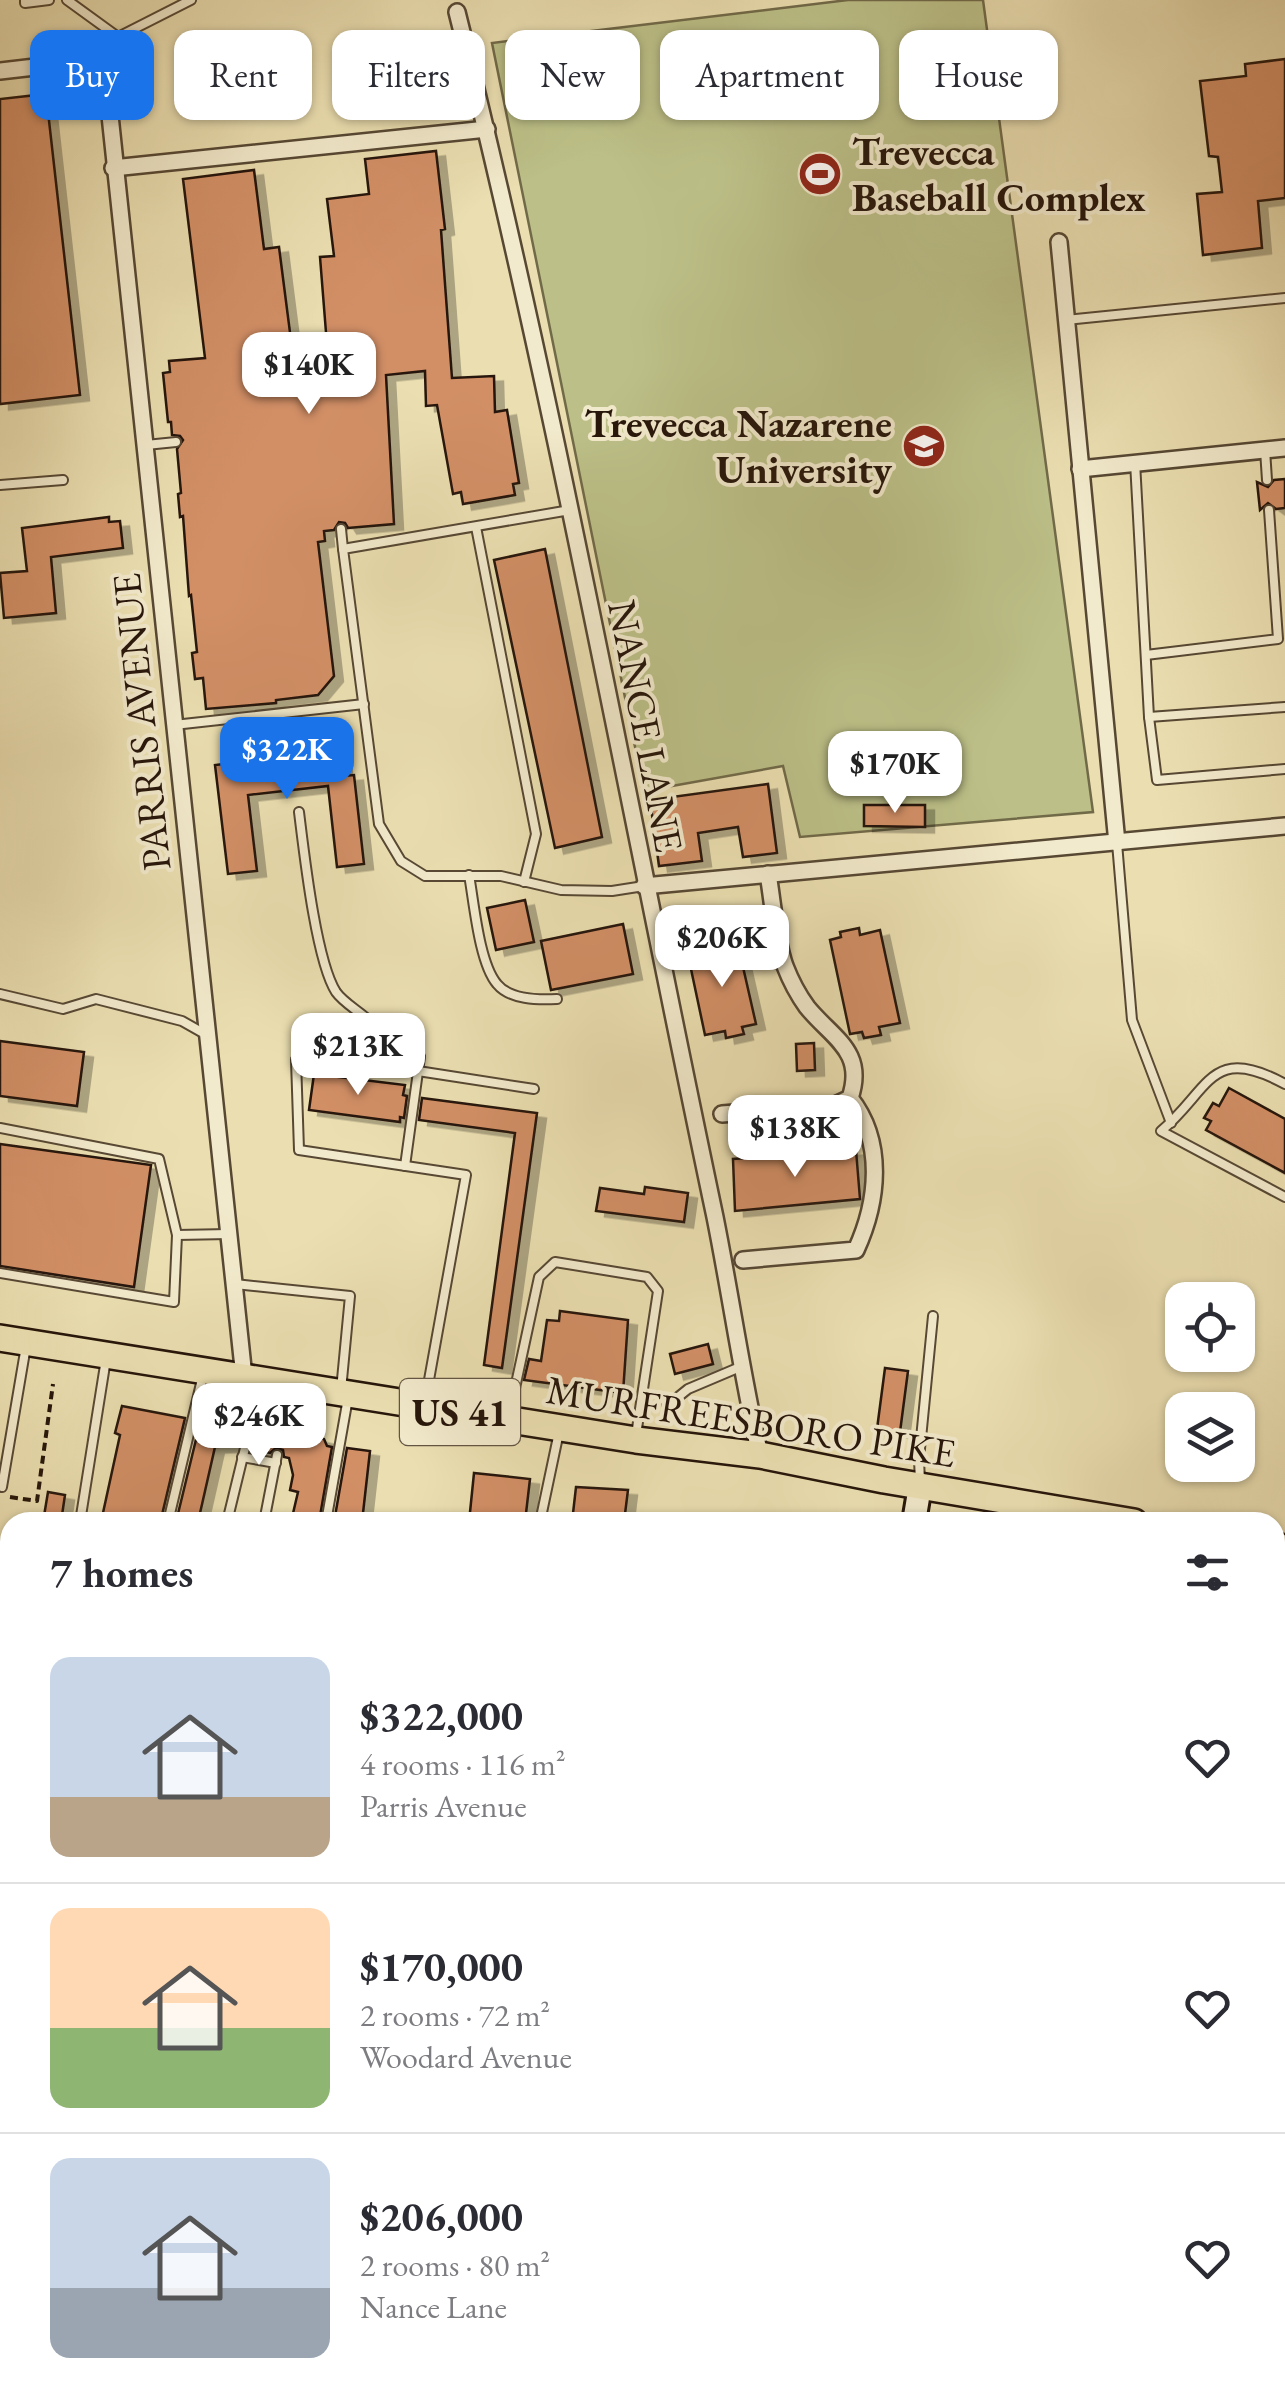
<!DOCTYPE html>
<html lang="en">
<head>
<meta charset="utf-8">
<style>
	body { margin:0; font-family:"EB Garamond",serif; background:#f7f7f7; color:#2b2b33; height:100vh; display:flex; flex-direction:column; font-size:38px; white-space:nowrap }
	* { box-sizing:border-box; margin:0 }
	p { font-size:32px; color:#7c7c81 }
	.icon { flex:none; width:55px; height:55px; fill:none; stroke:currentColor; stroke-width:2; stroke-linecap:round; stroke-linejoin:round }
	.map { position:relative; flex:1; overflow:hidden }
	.sheet { position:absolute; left:0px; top:1512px; width:1285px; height:892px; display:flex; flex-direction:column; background:#fff; border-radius:30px 30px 0 0; box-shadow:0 2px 8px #0004 }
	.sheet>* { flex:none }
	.hud { position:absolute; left:30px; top:30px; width:1225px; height:90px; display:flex; gap:20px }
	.fabs { position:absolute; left:1165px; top:1282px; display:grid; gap:20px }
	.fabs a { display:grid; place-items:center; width:90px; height:90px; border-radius:20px; background:#fff; box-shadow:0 2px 8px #0004; font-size:50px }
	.price { position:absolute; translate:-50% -85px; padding:0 22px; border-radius:20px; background:#fff; color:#222; font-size:32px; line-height:65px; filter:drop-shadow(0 2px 5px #0008) }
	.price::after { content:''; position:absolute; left:50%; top:60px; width:30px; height:22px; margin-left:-15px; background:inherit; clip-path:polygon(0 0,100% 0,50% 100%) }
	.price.active { background:#1a73e8; color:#fff }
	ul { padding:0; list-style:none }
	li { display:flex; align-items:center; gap:30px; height:250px; padding:0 50px }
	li+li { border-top:2px solid #e1e1e2 }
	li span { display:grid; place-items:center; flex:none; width:280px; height:200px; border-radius:20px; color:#555 }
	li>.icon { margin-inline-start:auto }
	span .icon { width:120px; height:120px; fill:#fffc; stroke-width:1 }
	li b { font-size:42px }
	h2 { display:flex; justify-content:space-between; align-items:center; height:120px; padding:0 50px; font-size:42px }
	.chip { padding:0 35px; border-radius:20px; background:#fff; box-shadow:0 2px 8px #0004; font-size:35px; line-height:90px }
	.chip.active { background:#1a73e8; color:#fff }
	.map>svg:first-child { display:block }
	.green { fill:#bcc088; stroke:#716a49; stroke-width:2.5 }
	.building { fill:#d28f66; stroke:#26150a; stroke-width:2.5; filter:url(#shadow) }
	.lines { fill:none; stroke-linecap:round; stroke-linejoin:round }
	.lane-casing { stroke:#574834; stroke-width:12 }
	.street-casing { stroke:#574834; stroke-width:20 }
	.secondary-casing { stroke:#26150a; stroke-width:28 }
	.primary-casing { stroke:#26150a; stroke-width:30 }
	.path { stroke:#26150a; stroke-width:4; stroke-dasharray:8 5; stroke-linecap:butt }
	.lane { stroke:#f2eacc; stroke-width:8 }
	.street { stroke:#f2eacc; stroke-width:15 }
	.secondary { stroke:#f2eacc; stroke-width:22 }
	.primary { stroke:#ebdfb1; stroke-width:25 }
	.labels { text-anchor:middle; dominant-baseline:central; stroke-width:8; stroke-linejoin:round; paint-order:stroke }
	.shield { fill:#f2eacc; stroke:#635544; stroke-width:2.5 }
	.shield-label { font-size:38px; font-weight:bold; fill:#26150a }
	.poi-label { font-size:40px; font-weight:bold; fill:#26150a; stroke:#f2eacc; text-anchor:start }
	.street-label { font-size:40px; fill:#26150a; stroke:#f2eacc }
</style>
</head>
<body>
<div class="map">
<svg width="1285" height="2403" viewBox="0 0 1285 2403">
	<defs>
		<filter id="shadow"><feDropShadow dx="9" dy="5.5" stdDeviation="0" flood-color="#0004"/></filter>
	</defs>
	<rect width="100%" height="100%" fill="#ebdfb1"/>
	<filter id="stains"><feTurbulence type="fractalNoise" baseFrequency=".002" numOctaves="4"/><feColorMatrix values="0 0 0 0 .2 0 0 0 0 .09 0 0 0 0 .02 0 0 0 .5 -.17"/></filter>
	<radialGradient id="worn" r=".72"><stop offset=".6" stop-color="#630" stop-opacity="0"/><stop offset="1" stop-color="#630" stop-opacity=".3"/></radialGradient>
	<g class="green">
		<path d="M848 0H983L1093 812 800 837 783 766 644 791 492 43Z"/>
		<path d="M10 1781V2395L521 2396 508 2403H0V1782Z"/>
		<path d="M1275 2076 1285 2080V2236L1275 2255Z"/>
		<path d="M572 2395H1207L1205 2403H570Z"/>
	</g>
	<g class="building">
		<path d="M1285 59V198L1258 201 1262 248 1203 255 1197 194 1222 192 1218 157 1209 156 1200 81 1246 76 1245 64Z"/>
		<path d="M46 94 80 395 0 404V99Z"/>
		<path d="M436 151 445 229 441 230 452 378 494 376 495 412 507 410 519 483 513 484 515 495 463 504 461 492 453 494 437 405 426 406 425 371 386 375 394 524 348 528 345 523 339 522 334 530 324 531 325 541 318 542 334 676 318 695 276 700V703L206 709 203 678 195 679 192 653 197 652 191 595 189 596 183 516 180 517 178 494 181 493 177 449 183 440 180 436 172 435 171 422H168L163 373 170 372 169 361 205 358 183 179 254 170 264 249 279 247 292 348 327 345 320 257 334 256 327 199 369 194 365 159Z"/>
		<path d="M1285 479V508L1276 509 1268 503 1260 510 1257 482 1268 487 1274 480Z"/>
		<path d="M109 517V522L120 521 123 548 51 557 56 613 4 618 0 573 27 571 22 528Z"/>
		<path d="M545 549 602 837 555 848 494 560Z"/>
		<path d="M341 750 344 776 354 775 364 864 337 867 328 786 248 795 257 871 228 874 215 765Z"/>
		<path d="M768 784 777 853 743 857 738 827 698 833 702 861 659 866 650 800Z"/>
		<path d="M864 805H925V827L864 826Z"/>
		<path d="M525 900 534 942 496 950 487 908Z"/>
		<path d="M623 924 633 974 551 990 541 941Z"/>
		<path d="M859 928 860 935 880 930 900 1023 879 1027 881 1035 864 1038 862 1032 850 1034 830 940 841 937 840 932Z"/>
		<path d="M722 941 724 948 738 945 756 1024 742 1027 744 1034 726 1038 725 1031 705 1035 688 955 708 950 707 945Z"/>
		<path d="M0 1041 84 1052 77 1106 0 1096Z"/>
		<path d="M814 1043 815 1070 797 1071 796 1044Z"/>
		<path d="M314 1074 405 1085 403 1095 407 1096 404 1118 400 1117V1122L309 1110Z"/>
		<path d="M1229 1088 1285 1119V1173L1206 1130 1211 1121 1204 1118 1213 1103 1219 1106Z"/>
		<path d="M422 1098 537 1113 502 1368 484 1365 515 1133 419 1120Z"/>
		<path d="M0 1144 151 1165 134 1287 0 1266Z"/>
		<path d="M856 1150 860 1199 735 1211 733 1159Z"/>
		<path d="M645 1187 688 1193 684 1222 596 1211 600 1188 644 1194Z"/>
		<path d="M560 1311 628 1320 623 1393 524 1380 529 1359 541 1361 547 1320 559 1321Z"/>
		<path d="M708 1344 713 1364 675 1374 670 1354Z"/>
		<path d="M885 1368 908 1371 900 1432 877 1429Z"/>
		<path d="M122 1406 185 1418 161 1519 144 1515 142 1522H101L120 1435 115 1433Z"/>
		<path d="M201 1419 243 1429 249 1437 257 1432 274 1436 280 1444 288 1439 304 1442 315 1437 324 1439 327 1446 332 1447 319 1522H291L298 1492 290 1490 293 1475 289 1458 284 1457 283 1450 276 1448 270 1453 252 1449 246 1441 238 1446 215 1447 198 1522H176Z"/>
		<path d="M347 1448 370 1451 362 1522H334Z"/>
		<path d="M474 1473 530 1479 525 1522H469Z"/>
		<path d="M576 1487 628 1490 624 1522H572Z"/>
		<path d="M48 1492 65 1495 61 1522H43Z"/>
	</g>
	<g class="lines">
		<g class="lane-casing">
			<g id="lane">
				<path d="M25 0V3L49 0"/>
				<path d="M67 0 118 37"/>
				<path d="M104 59 118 37 191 0"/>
				<path d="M1066 320 1285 298"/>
				<path d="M146 445 176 442"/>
				<path d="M1265 450 1267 480"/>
				<path d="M1135 462 1149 717 1157 780 1285 769"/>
				<path d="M0 485 63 480"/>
				<path d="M570 510 343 549 379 824 401 861 425 876H501L561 890 612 891 644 886"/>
				<path d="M476 527 536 834 524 882"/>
				<path d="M341 529 343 549"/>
				<path d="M1146 655 1278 639 1269 510"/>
				<path d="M1149 717 1285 707"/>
				<path d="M174 725 364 704"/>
				<path d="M299 812C304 852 316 961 336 992 343 1002 357 1010 366 1018L342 1051 296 1060 299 1150 466 1175 425 1402"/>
				<path d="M1117 843 1132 1020 1171 1123"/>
				<path d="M469 875C474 902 479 963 497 984 510 1000 538 1000 557 999"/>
				<path d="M0 994 63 1009 96 999 182 1021 205 1034"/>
				<path d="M353 1036 420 1057 405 1166"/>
				<path d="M418 1071 534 1089"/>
				<path d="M1285 1084C1210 1043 1210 1090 1161 1131L1285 1197"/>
				<path d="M0 1128 159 1159 177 1235 174 1302 0 1273"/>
				<path d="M177 1235 229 1234"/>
				<path d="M235 1284 350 1296 341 1390"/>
				<path d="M667 1406 688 1389 740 1367"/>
				<path d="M509 1416 539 1277 555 1262 647 1277 658 1291 636 1435"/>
				<path d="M250 1430 261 1384"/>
				<path d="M281 1437 291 1388"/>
				<path d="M242 1457 276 1463"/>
				<path d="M920 1482 919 1459 933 1316"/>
				<path d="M2 1487 26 1346"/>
				<path d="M80 1522 106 1359"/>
				<path d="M168 1522 203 1375"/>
				<path d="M227 1522 245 1448"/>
				<path d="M264 1522 277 1455"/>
				<path d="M326 1522 348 1398"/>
				<path d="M540 1522 559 1432"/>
				<path d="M0 1603 10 1605"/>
				<path d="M1275 1910 1285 1917"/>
				<path d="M0 1968 10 1972"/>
				<path d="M0 2291H10"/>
				<path d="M1275 2358 1285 2339"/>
				<path d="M1252 2403 1256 2395"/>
			</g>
		</g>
		<g class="street-casing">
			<g id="street">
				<path d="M457 12C557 410 630 815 715 1217 731 1297 742 1376 760 1455"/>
				<path d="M0 71 104 59 244 1377"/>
				<path d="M113 168 487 129"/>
				<path d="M1059 242 1117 843"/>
				<path d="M1080 469 1285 448"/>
				<path d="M644 886 1285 826"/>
				<path d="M722 1114 835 1105 850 1098C866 1051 832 1038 807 1007 799 996 790 979 785 966 775 938 773 903 768 874"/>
				<path d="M743 1260 856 1250C878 1202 885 1142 850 1098"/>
				<path d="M549 2403 552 2395"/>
			</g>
		</g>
		<g class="secondary-casing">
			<g id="secondary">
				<path d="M914 1522 920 1486"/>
				<path d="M0 1756 10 1755"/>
			</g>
		</g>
		<g class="primary-casing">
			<g id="primary">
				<path d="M0 1338 636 1440 760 1455 884 1480 1134 1522"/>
				<path d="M1275 1546 1285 1548"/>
			</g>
		</g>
		<path class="path" d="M10 1497 37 1501 53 1384"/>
		<use href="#lane" class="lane"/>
		<use href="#street" class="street"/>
		<use href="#secondary" class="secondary"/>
		<use href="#primary" class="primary"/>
	</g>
	<defs>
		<g id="stadium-disc" transform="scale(2.25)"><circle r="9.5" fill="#8f2418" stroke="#f2eacc"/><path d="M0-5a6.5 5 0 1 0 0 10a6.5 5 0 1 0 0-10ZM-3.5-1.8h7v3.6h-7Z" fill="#fff"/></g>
		<g id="university-disc" transform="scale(2.25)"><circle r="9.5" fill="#8f2418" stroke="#f2eacc"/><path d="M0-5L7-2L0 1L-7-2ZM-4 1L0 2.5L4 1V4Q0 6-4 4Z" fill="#fff"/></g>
	</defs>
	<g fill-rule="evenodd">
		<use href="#stadium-disc" x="820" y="174"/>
		<use href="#university-disc" x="924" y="446"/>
	</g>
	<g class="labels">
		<rect class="shield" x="400" y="1379" width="120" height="66" rx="8"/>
		<g class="shield-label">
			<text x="460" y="1412">US 41</text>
		</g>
		<g class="poi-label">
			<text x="852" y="151">Trevecca<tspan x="852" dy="46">Baseball Complex</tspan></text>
			<text x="892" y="423" text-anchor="end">Trevecca Nazarene<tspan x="892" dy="46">University</tspan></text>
		</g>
		<g class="street-label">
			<text transform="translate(141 722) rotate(-96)">PARRIS AVENUE</text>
			<text transform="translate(646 726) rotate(79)">NANCE LANE</text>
			<text transform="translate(751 1421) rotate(9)">MURFREESBORO PIKE</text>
		</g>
	</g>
	<rect width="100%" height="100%" filter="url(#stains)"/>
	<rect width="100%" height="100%" fill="url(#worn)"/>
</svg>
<div class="fabs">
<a><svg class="icon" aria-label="locate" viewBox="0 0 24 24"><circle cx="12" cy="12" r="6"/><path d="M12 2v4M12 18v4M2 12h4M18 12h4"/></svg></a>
<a><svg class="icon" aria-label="layers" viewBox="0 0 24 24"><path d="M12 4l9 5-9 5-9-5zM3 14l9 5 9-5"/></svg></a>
</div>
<b class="price" style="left:309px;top:417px">$140K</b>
<b class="price active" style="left:287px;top:802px">$322K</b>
<b class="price" style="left:895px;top:816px">$170K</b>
<b class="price" style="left:722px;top:990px">$206K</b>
<b class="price" style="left:358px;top:1098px">$213K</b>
<b class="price" style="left:795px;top:1180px">$138K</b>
<b class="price" style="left:259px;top:1468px">$246K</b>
<div class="hud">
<a class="chip active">Buy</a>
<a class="chip">Rent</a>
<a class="chip">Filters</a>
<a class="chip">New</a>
<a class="chip">Apartment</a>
<a class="chip">House</a>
</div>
<section class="sheet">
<h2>7 homes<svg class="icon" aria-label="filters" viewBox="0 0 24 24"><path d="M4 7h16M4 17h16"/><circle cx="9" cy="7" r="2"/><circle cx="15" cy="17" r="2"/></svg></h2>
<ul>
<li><span style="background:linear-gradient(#c9d6e8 70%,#b9a48a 0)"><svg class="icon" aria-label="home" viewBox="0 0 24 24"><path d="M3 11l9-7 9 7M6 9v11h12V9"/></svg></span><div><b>$322,000</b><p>4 rooms · 116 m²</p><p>Parris Avenue</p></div><svg class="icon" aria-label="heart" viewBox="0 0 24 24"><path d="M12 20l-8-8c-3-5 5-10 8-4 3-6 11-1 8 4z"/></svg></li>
<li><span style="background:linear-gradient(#ffd9b3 60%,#8fb573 0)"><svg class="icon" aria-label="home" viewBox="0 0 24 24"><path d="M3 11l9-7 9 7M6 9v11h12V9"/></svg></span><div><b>$170,000</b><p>2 rooms · 72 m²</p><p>Woodard Avenue</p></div><svg class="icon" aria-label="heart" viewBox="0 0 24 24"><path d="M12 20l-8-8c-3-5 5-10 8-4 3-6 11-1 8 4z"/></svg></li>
<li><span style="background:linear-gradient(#c9d6e8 65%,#9aa5b1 0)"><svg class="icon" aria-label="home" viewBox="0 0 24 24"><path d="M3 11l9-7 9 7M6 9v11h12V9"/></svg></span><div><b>$206,000</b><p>2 rooms · 80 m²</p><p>Nance Lane</p></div><svg class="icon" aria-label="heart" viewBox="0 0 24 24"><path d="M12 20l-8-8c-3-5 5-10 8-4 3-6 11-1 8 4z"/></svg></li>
</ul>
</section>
</div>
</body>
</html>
